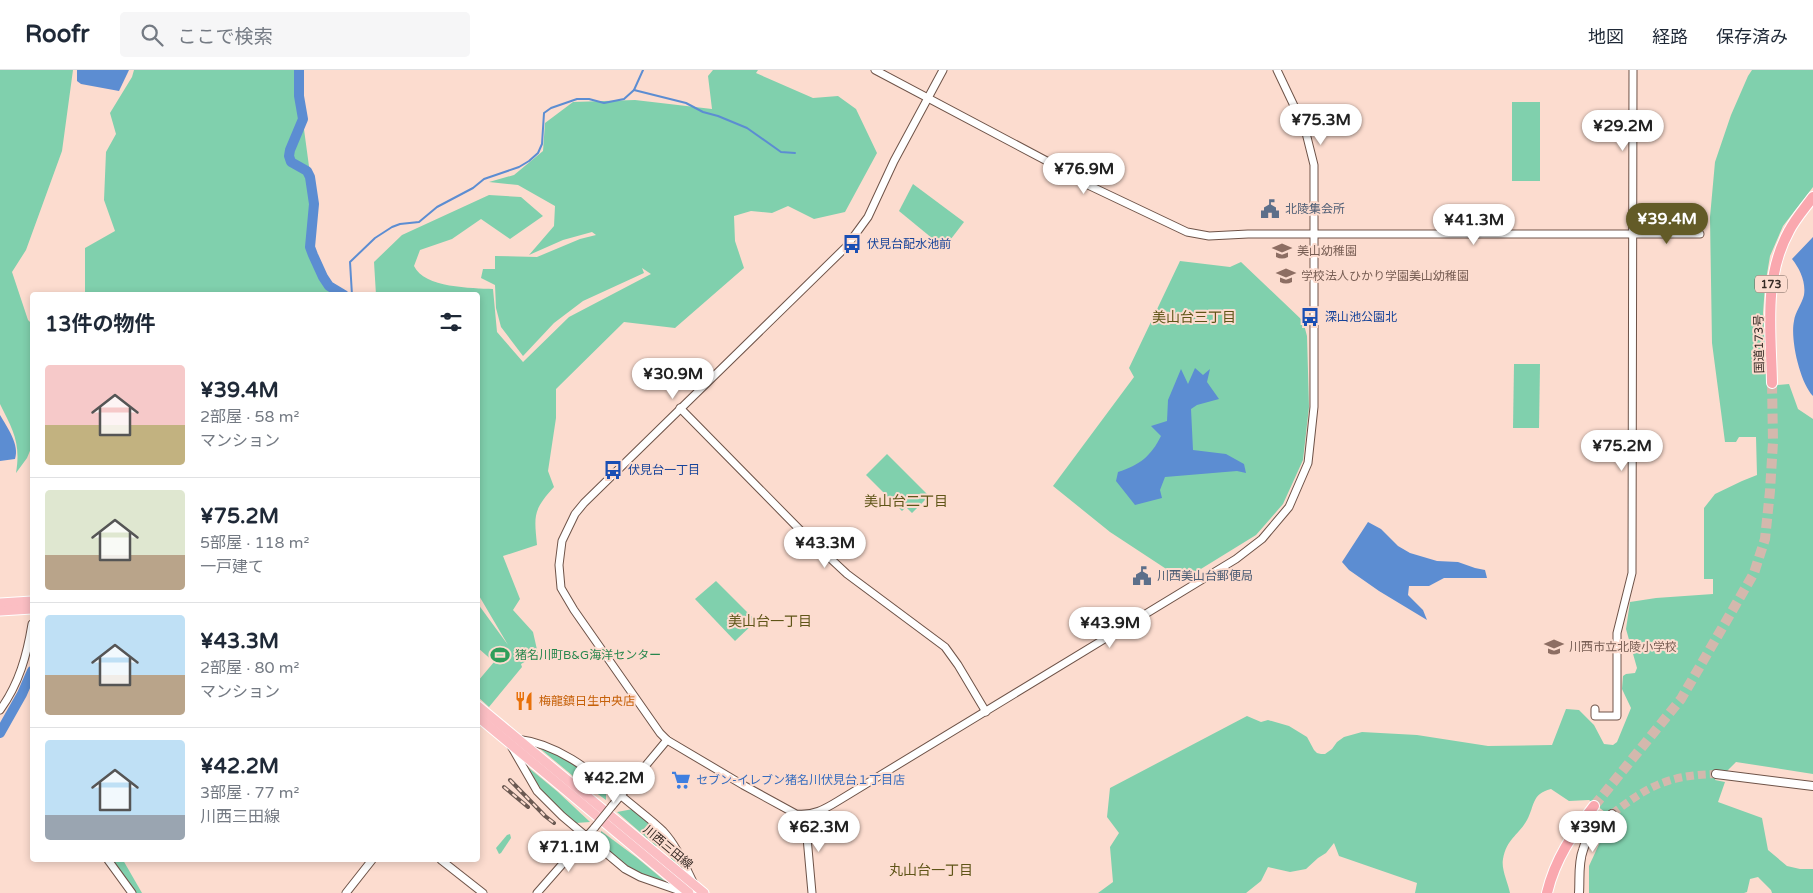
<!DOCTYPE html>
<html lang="ja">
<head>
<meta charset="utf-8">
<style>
	body { margin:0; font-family:"Varela Round","Noto Sans JP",sans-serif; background:#f6f6f7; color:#1f2937; height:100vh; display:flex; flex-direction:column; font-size:19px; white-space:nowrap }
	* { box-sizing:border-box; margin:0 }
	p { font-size:16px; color:#747a83 }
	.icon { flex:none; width:28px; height:28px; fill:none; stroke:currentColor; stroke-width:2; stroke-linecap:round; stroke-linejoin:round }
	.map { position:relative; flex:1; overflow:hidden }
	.drawer { position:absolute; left:30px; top:222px; width:450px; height:570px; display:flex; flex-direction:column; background:#fff; border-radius:5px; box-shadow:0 2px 8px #0003 }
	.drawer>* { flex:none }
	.price { position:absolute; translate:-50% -42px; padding:0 11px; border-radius:18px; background:#fff; color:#222; font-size:16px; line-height:32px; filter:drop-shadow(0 1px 2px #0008) }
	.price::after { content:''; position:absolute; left:50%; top:30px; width:15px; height:11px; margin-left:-8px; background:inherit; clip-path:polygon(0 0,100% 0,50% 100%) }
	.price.current { background:#635b27; color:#fff }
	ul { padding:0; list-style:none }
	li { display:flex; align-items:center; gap:15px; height:125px; padding:0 15px }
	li+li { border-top:1px solid #e0e1e3 }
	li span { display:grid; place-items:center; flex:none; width:140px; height:100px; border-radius:5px; color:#555 }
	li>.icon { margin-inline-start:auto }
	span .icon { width:60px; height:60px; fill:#fffc; stroke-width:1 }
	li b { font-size:21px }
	h2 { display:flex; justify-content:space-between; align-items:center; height:60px; padding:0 15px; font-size:21px }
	header { display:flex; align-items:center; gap:30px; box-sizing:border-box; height:70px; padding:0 25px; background:#fff; border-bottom:1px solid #e0e1e3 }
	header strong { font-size:24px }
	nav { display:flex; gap:28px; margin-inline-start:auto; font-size:18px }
	.search { width:350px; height:45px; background:#f6f6f7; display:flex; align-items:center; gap:12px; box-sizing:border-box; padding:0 18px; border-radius:5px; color:#747a83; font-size:19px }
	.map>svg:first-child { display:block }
	.green { fill:#80d0ad }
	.water { fill:#5c8dd2 }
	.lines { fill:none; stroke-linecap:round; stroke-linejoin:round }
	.stream { stroke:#5c8dd2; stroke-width:2 }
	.river { stroke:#5c8dd2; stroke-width:10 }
	.secondary-tunnel { stroke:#d4b8ad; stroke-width:8; stroke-dasharray:8 4; stroke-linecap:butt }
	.trunk-tunnel { stroke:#d4b8ad; stroke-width:10; stroke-dasharray:10 5; stroke-linecap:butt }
	.tertiary-casing { stroke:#6e5348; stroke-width:9 }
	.secondary-casing { stroke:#6e5348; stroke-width:10 }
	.primary-casing { stroke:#fff; stroke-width:11 }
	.trunk-casing { stroke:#fff; stroke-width:12 }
	.tertiary { stroke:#fff; stroke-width:7 }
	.secondary { stroke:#fff; stroke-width:8 }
	.primary { stroke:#fbbec3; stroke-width:9 }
	.trunk { stroke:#faa8af; stroke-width:10 }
	.rail-casing { stroke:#6b5952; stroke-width:4 }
	.rail { stroke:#fcdccf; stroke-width:2; stroke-dasharray:5.5; stroke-linecap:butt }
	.tertiary-bridge-casing { stroke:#6e5348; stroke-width:9; stroke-linecap:butt }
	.tertiary-bridge { stroke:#fff; stroke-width:7 }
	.labels { text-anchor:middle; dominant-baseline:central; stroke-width:4; stroke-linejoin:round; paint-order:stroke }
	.shield { fill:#fcdccf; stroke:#715f57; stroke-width:1 }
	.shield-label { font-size:11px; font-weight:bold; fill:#352924 }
	.service-label { font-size:12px; fill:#4e5e75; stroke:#fcdccf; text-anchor:start }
	.transit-label { font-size:12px; fill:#164399; stroke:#fcdccf; text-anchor:start }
	.education-label { font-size:12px; fill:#785e54; stroke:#fcdccf; text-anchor:start }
	.street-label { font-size:12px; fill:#352924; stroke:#fcdccf }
	.leisure-label { font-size:12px; fill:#27864d; stroke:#fcdccf; text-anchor:start }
	.food-label { font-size:12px; fill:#c56008; stroke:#fcdccf; text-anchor:start }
	.shop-label { font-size:12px; fill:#366cbe; stroke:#fcdccf; text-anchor:start }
	.neighbourhood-label { font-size:14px; fill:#5f5518; stroke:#fcdccf }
</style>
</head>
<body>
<header>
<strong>Roofr</strong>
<div class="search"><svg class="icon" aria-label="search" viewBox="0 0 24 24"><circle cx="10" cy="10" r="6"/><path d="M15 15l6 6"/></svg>ここで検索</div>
<nav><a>地図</a><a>経路</a><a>保存済み</a></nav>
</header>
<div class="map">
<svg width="1813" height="823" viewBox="0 0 1813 823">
	<rect width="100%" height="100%" fill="#fcdccf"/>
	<g class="green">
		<path d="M0 0H73L62 81 26 180 12 202 28 250 32 254V376L27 388 16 403C21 373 13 360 0 334Z"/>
		<path d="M134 0H296L313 126 310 160 312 177 332 225H85V178L115 161 104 130 106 82 116 64 110 43 132 7Z"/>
		<path d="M713 0H758L756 3 813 28 838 26 856 39 877 83 845 142 814 149 788 136 772 143 751 141 734 146 735 171 744 198 675 258 624 252 556 319V348L548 401 554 417C533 440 534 445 537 475L503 486 520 529 513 540 533 562 538 584 521 594 522 597 489 637 478 627V611L494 592 478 578V534L508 575 478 524V225H376L374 192 402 165 489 125 521 127 543 146 510 169 481 149 452 169 420 180 414 196C424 218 472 218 493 219L497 262 523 292 569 247 651 204 642 198 644 203 583 231 554 253 523 286 501 257 496 238 495 215 481 208 483 199H495V186L537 187 580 169 596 165 592 162 563 170 529 185 554 156 555 136 518 115 489 112 514 105 543 81 545 53 573 32 635 30 712 39 708 6Z"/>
		<path d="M1752 0H1813V117L1783 156 1770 186 1765 216 1763 243 1768 316 1789 314 1798 339 1813 349V704L1736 692 1727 701H1718L1715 710 1725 712 1718 732 1762 748 1768 780 1787 796 1800 799H1813V823H1772L1771 820 1758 807 1750 809 1747 822 1744 823H1589V796L1601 770 1617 751 1589 730 1569 731 1551 719C1531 724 1535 736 1527 750 1518 766 1507 768 1503 789 1501 799 1508 813 1510 823H1415L1417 813 1339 786 1334 773 1326 783 1318 788 1306 799 1290 802 1268 797 1261 811 1246 823H1098L1113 812 1110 777 1119 763 1107 747 1110 718 1247 646 1261 652 1268 650 1289 656 1307 667 1314 680 1317 683 1321 684H1325L1332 679 1337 672 1344 667 1362 662 1417 665 1488 676 1552 675 1566 639 1579 640 1594 655 1604 674 1613 675 1617 672 1631 638 1622 619 1623 606 1626 604 1635 603 1637 598 1626 559 1630 532 1656 528 1713 524V509H1704V438L1715 424 1742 411 1757 405 1756 367H1739L1736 372H1725L1712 273 1710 147 1715 92 1731 45 1748 6Z"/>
		<rect x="1512" y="32" width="28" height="79"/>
		<path d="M913 114 964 152 944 178 899 141Z"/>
		<path d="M1180 191 1230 197 1241 192 1303 251 1307 266 1309 337 1303 390 1283 434 1256 465 1183 510 1110 462 1053 416 1134 307 1129 298Z"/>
		<path d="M1514 294H1540L1539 358H1513Z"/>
		<path d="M887 384 929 426 912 443 906 437 902 441 866 405Z"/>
		<path d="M716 511 756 551 735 571 695 529Z"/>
		<path d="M538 677 570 690 606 717V730L573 706Z"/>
		<path d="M523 693 558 722 590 752 576 753 548 729Z"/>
		<path d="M633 739 657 760 667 771 684 799 670 788V783L660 775 656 776 617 742Z"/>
		<path d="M601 761 636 787 671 816 633 800 602 776Z"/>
		<path d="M510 764 511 768 501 783 499 784 496 778 507 765Z"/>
		<path d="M111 790H123L142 823H136Z"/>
	</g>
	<g class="water">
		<path d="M77 0H129L119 21 81 14 77 11Z"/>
		<path d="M1813 167V326C1800 313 1790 269 1794 251 1795 242 1802 234 1804 225 1806 212 1800 199 1792 189Z"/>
		<path d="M1195 298 1203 305 1210 299 1207 312 1219 329 1197 335 1191 339 1193 380 1226 384 1244 394 1246 403 1237 401 1165 407 1160 420 1162 428 1135 435 1116 411 1118 402C1140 395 1151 386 1161 366L1151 356 1167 351 1168 330 1181 299 1188 314Z"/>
		<path d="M0 345C7 357 20 375 15 389L0 391Z"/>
		<path d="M1368 452 1381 459 1398 476 1410 483 1437 491 1458 492 1475 498 1485 500 1487 508H1444L1429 516H1409L1408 525 1423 540 1427 550 1379 521 1349 500 1342 492Z"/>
	</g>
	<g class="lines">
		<g class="stream">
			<path d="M634 20 686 33 703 42 718 46 747 58 781 82 795 83"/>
			<path d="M352 225 350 192 375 168 392 157 400 154 419 152 437 137 473 118 484 109 519 97 529 91 538 83 542 74 544 43 551 38 577 29H589L604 33 624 29 634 20 643 0"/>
		</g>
		<g class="river">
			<path d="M299 0V26L303 49 290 80 289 86 291 92 307 101 310 107 314 134 310 177 313 185 323 207 329 216 344 225"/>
			<path d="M0 663 22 624 32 601"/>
		</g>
		<path class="secondary-tunnel" d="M1612 744C1648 716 1669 705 1716 704"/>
		<path class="trunk-tunnel" d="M1594 736 1681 629 1754 503 1765 469 1770 421 1773 372 1772 313"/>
		<g class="tertiary-casing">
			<g id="tertiary">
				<path d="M875 0 1060 98 1088 115 1187 162 1209 166 1248 164H1700"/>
				<path d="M943 0 894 91 868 147 846 177 584 433 575 444 562 471 559 495 561 518 574 540 660 663 667 670 743 715 796 744C813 746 825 739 838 731L1236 489 1262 469 1289 437 1308 393 1314 337V95L1305 59 1277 0"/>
				<path d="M680 338 802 462 847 504 945 577 958 595 986 642"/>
				<path d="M1595 639V646H1617V563L1632 503 1633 0"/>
				<path d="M0 640C19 614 27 585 32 554"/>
				<path d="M517 669C560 674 593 703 625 729 638 740 652 750 663 761 677 776 685 796 694 814"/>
				<path d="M511 676 537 721 562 746 625 799 640 807 686 823"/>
				<path d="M612 736 667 670"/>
				<path d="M805 745 812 823"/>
				<path d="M108 790 132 823"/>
				<path d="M441 790 483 823"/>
				<path d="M346 823 372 790"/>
				<path d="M537 823 595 757"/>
			</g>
		</g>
		<g class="secondary-casing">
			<g id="secondary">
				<path d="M1716 704 1813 716"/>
				<path d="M1579 823C1580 809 1578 793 1583 780 1587 765 1601 754 1612 744"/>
			</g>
		</g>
		<g class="primary-casing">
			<g id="primary">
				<path d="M0 533 32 531"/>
				<path d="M0 541 32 539"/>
				<path d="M478 636 704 823"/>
				<path d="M478 647 689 823"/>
			</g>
		</g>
		<g class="trunk-casing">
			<g id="trunk">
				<path d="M1772 313C1771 262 1763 208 1789 161 1795 149 1805 138 1813 127"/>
				<path d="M1547 823C1555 789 1573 763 1594 736"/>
			</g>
		</g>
		<use href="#tertiary" class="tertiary"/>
		<use href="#secondary" class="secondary"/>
		<use href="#primary" class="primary"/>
		<use href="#trunk" class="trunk"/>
		<g class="rail-casing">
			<g id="rail">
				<path d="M510 710 545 746 554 753"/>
				<path d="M504 717 528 737"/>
			</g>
		</g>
		<use href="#rail" class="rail"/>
		<g class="tertiary-bridge-casing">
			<path id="tertiary-bridge" d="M595 757 612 736"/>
		</g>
		<use href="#tertiary-bridge" class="tertiary-bridge"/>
	</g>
	<defs>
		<g id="civic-bare" transform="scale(1.5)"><path d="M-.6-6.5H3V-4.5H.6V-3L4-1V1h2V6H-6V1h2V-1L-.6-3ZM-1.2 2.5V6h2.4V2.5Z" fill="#5c6f8a" stroke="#fcdccf" stroke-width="2.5" paint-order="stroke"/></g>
		<g id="bus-bare" transform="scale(1.5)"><path d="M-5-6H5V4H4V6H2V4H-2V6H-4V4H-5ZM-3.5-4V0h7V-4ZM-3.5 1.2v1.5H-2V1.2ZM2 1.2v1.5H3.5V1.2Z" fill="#1a4fb4" stroke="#fcdccf" stroke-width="2.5" paint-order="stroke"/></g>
		<g id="school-bare" transform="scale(1.5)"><path d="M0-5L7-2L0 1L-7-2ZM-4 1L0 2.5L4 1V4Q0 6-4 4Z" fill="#8d6e63" stroke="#fcdccf" stroke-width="2.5" paint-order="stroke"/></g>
		<g id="stadium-bare" transform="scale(1.5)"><path d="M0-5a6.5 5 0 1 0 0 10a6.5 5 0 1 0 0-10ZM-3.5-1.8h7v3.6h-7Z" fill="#2e9e5b" stroke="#fcdccf" stroke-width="2.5" paint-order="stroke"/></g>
		<g id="restaurant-bare" transform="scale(1.5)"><path d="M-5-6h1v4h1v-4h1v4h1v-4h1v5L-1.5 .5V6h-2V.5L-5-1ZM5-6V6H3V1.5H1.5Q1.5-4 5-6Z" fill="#e8710a" stroke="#fcdccf" stroke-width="2.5" paint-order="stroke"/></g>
		<g id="supermarket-bare" transform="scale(1.5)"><path d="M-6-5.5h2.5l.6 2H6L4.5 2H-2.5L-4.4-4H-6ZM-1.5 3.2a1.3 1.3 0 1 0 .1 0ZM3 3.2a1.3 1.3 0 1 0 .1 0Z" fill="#3f7fe0" stroke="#fcdccf" stroke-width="2.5" paint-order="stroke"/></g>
	</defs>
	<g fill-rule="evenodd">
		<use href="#civic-bare" x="1270" y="139"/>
		<use href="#bus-bare" x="852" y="174"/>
		<use href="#school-bare" x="1282" y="181"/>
		<use href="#school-bare" x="1286" y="206"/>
		<use href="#bus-bare" x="1310" y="247"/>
		<use href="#bus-bare" x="613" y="400"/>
		<use href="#civic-bare" x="1142" y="506"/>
		<use href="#school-bare" x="1554" y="577"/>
		<use href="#stadium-bare" x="500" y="585"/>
		<use href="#restaurant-bare" x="524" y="631"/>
		<use href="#supermarket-bare" x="681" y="710"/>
	</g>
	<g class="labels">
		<rect class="shield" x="1755" y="205.5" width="32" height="17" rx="4"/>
		<g class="shield-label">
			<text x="1771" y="214">173</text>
		</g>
		<g class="service-label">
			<text x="1285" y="139">北陵集会所</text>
			<text x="1157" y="506">川西美山台郵便局</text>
		</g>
		<g class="transit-label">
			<text x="867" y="174">伏見台配水池前</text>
			<text x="1325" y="247">深山池公園北</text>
			<text x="628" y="400">伏見台一丁目</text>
		</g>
		<g class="education-label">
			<text x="1297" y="181">美山幼稚園</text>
			<text x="1301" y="206">学校法人ひかり学園美山幼稚園</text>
			<text x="1569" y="577">川西市立北陵小学校</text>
		</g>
		<g class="street-label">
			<text transform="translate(1759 274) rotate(-91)">国道173号</text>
			<text transform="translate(668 777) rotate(40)">川西三田線</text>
		</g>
		<g class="leisure-label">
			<text x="515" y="585">猪名川町B&amp;G海洋センター</text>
		</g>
		<g class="food-label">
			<text x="539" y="631">梅龍鎮日生中央店</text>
		</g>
		<g class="shop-label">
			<text x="696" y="710">セブン‐イレブン猪名川伏見台１丁目店</text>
		</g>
		<g class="neighbourhood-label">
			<text x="1194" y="247">美山台三丁目</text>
			<text x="906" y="431">美山台二丁目</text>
			<text x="770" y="551">美山台一丁目</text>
			<text x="931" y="800">丸山台一丁目</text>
		</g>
	</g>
</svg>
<b class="price" style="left:1321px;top:76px">¥75.3M</b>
<b class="price" style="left:1623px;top:82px">¥29.2M</b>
<b class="price" style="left:1084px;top:125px">¥76.9M</b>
<b class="price current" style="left:1667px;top:175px">¥39.4M</b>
<b class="price" style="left:1474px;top:176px">¥41.3M</b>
<b class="price" style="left:673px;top:330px">¥30.9M</b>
<b class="price" style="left:1622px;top:402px">¥75.2M</b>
<b class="price" style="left:825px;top:499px">¥43.3M</b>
<b class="price" style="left:1110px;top:579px">¥43.9M</b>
<b class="price" style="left:614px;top:734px">¥42.2M</b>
<b class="price" style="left:819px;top:783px">¥62.3M</b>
<b class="price" style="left:1593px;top:783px">¥39M</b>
<b class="price" style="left:569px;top:803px">¥71.1M</b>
<section class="drawer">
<h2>13件の物件<svg class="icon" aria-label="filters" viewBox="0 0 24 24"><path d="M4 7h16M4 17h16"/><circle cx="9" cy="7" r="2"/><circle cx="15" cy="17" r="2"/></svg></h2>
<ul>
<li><span style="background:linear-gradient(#f6c9c9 60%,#c2b280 0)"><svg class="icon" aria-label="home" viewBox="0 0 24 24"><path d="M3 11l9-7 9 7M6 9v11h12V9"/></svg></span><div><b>¥39.4M</b><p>2部屋 · 58 m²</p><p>マンション</p></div></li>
<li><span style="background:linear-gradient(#dfe7d0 65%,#b9a48a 0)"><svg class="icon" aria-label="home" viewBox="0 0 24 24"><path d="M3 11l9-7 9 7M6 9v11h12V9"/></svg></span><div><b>¥75.2M</b><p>5部屋 · 118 m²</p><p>一戸建て</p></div></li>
<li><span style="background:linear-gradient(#bfe0f5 60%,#b9a48a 0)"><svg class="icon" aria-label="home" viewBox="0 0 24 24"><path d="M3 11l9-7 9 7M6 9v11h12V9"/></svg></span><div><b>¥43.3M</b><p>2部屋 · 80 m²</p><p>マンション</p></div></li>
<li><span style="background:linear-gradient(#bfe0f5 75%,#9aa5b1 0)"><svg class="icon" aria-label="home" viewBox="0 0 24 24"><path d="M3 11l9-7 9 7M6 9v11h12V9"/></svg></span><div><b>¥42.2M</b><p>3部屋 · 77 m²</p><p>川西三田線</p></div></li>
</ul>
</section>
</div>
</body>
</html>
